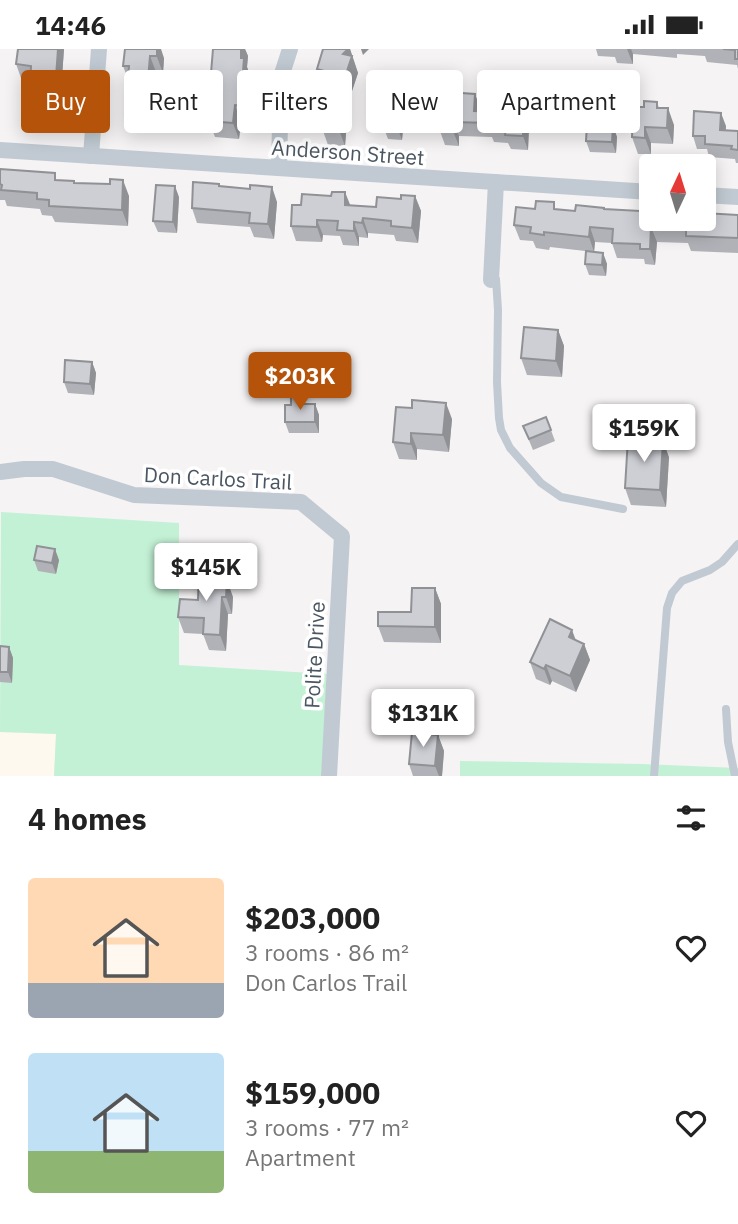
<!DOCTYPE html>
<html lang="en">
<head>
<meta charset="utf-8">
<style>
	body { margin:0; font-family:"IBM Plex Sans",sans-serif; background:#f2f2f2; color:#222; height:100vh; display:flex; flex-direction:column; font-size:26px; white-space:nowrap }
	* { box-sizing:border-box; margin:0 }
	p { font-size:23px; color:#767676 }
	.icon { flex:none; width:38px; height:38px; fill:none; stroke:currentColor; stroke-width:2; stroke-linecap:round; stroke-linejoin:round }
	.map { position:relative; height:727px; overflow:hidden }
	.details { display:flex; flex-direction:column; background:#fff; flex:1 }
	.details>* { flex:none }
	.top-card { position:absolute; left:21px; top:21px; width:696px; height:63px; display:flex; gap:14px }
	.needle { width:46px; rotate:4deg }
	.fabs { position:absolute; left:639px; top:105px; display:grid; gap:14px }
	.fabs a { display:grid; place-items:center; width:77px; height:77px; border-radius:7px; background:#fff; box-shadow:0 4px 18px #0003; font-size:35px }
	.price { position:absolute; translate:-50% -60px; padding:0 16px; border-radius:7px; background:#fff; color:#222; font-size:23px; line-height:46px; filter:drop-shadow(0 2px 4px #0008) }
	.price::after { content:''; position:absolute; left:50%; top:42px; width:21px; height:16px; margin-left:-10px; background:inherit; clip-path:polygon(0 0,100% 0,50% 100%) }
	.price.active { background:#b45309; color:#fff }
	ul { padding:0; list-style:none }
	li { display:flex; align-items:center; gap:21px; height:175px; padding:0 28px }
	li span { display:grid; place-items:center; flex:none; width:196px; height:140px; border-radius:7px; color:#555 }
	li>.icon { margin-inline-start:auto }
	span .icon { width:84px; height:84px; fill:#fffc; stroke-width:1 }
	li b { font-size:30px }
	h2 { display:flex; justify-content:space-between; align-items:center; height:84px; padding:0 28px; font-size:30px }
	.chip { padding:0 24px; border-radius:7px; background:#fff; box-shadow:0 4px 18px #0003; font-size:24px; line-height:63px }
	.chip.active { background:#b45309; color:#fff }
	.status { display:flex; justify-content:space-between; align-items:center; height:49px; padding:0 35px; background:#fff; direction:ltr }
	.status svg { height:19px; fill:currentColor }
	.map>svg:first-child { display:block }
	.commercial { fill:#fdf9ef }
	.green { fill:#c3f1d5 }
	.lines { fill:none; stroke-linecap:round; stroke-linejoin:round }
	.service { stroke:#c1cad2; stroke-width:8 }
	.minor { stroke:#c1cad2; stroke-width:16 }
	.wall { fill:#b0b2b7 }
	.shaded-wall { fill:#909195 }
	.building { fill:#cdcfd5; stroke:#909195; stroke-width:2 }
	.labels { text-anchor:middle; dominant-baseline:central; stroke-width:7; stroke-linejoin:round; paint-order:stroke }
	.street-label { font-size:21px; fill:#4a5661; stroke:#fff }
</style>
</head>
<body>
<div class="status"><b>14:46</b><svg viewBox="0 0 49 12"><path d="M0 12V9h3v3zM5 12V6h3v6zM10 12V3h3v9zM15 12V0h3v12zM26 1h20v11H26zM47 4h2v5h-2z"/></svg></div>
<div class="map">
<svg width="738" height="727" viewBox="0 0 738 727">
	<rect width="100%" height="100%" fill="#f5f3f3"/>
	<path class="commercial" d="M0 683 56 685 54 727H0Z"/>
	<g class="green">
		<path d="M1 463 179 474V616L327 625 322 727H54L56 685 0 683Z"/>
		<path d="M460 712 642 715 738 719V727H460Z"/>
	</g>
	<g class="lines">
		<g class="service">
			<path d="M493 227 496 230 498 261 497 333 499 369 501 381 510 399 541 434 561 448 623 460"/>
			<path d="M726 660 728 693 735 727"/>
			<path d="M654 727 667 559 672 544 682 532 710 521 722 513 738 495"/>
		</g>
		<g class="minor">
			<path d="M0 101 651 143"/>
			<path d="M91 107 99 0"/>
			<path d="M279 119 281 28 290 0"/>
			<path d="M704 146 738 148"/>
			<path d="M491 231 496 133"/>
			<path d="M0 423 24 420H53L134 446 301 453 342 487 329 727"/>
		</g>
	</g>
	<g class="wall">
		<path d="M64 0 59 70 34 69 29 55 31 30 21 29 16 15Z"/>
		<path d="M125 0 164 9 163 24 156 23 155 32 165 49 162 84 131 81 125 65 128 30 123 17Z"/>
		<path d="M224 0H245L248 7 247 18 250 26 249 47 251 53 249 73H241L239 90 215 88 209 72 213 29 211 24Z"/>
		<path d="M350 0 358 24 351 45 323 36 317 20Z"/>
		<path d="M596 0H738V20L737 16 707 13 705 7 677 5V9L633 5V15L617 14 615 8 598 7Z"/>
		<path d="M406 39 409 46 427 63 425 82 403 80 402 91 388 90 382 74 393 48Z"/>
		<path d="M475 45 480 59V62L529 78 528 101 511 100 508 94 494 93 492 88 459 87V97L445 96 440 82Z"/>
		<path d="M657 53 659 59 674 76 673 95 651 94V105H638L632 88 644 58Z"/>
		<path d="M312 55 348 60 345 97 328 96 322 79V72H318Z"/>
		<path d="M613 77 617 88 616 104 590 103 586 92Z"/>
		<path d="M726 77 725 81 738 82V114H736L735 110 709 108 707 100H697L693 87Z"/>
		<path d="M0 120 74 134 129 147 128 177 55 173 52 167 42 166 40 160 7 157 5 151H0Z"/>
		<path d="M219 135 221 137 277 153 274 190 254 188 250 178 197 174 192 159Z"/>
		<path d="M331 147 350 156 376 158 415 147 421 162 418 194 396 192 394 186 368 184V189L359 188V197L343 196 340 187 323 186 322 193 296 192 291 177 301 156Z"/>
		<path d="M179 148 177 184 158 183 153 172Z"/>
		<path d="M535 160 575 162 604 160 738 166V204L691 202 688 194 657 193 655 216 645 215 644 210 617 209 612 194 595 193 594 203 550 198 549 201 536 199 533 192 520 191 514 176Z"/>
		<path d="M603 204 607 215 606 227 589 226 585 215Z"/>
		<path d="M558 281 564 297 562 328 527 326 521 309Z"/>
		<path d="M92 313 96 324 94 346 68 344 64 333Z"/>
		<path d="M302 348 305 355H315L319 366V384H289L285 373 291 356Z"/>
		<path d="M396 358 452 370 449 403 417 400V411L399 410 393 393Z"/>
		<path d="M546 368 555 392 533 401 523 377Z"/>
		<path d="M669 408 666 458 631 456 625 439Z"/>
		<path d="M34 511H59L56 525 38 522Z"/>
		<path d="M215 523 218 531 233 548 232 565H228L226 602 209 601 203 585 184 584 178 568 198 551Z"/>
		<path d="M435 539 441 555V594L384 593 378 577 411 563Z"/>
		<path d="M576 591 584 595 590 611 576 643 552 632 550 636 536 630 530 613Z"/>
		<path d="M0 597 9 598 13 609 12 634 0 633Z"/>
		<path d="M438 686 444 702 442 727H413L409 715Z"/>
	</g>
	<g class="shaded-wall">
		<path d="M58 0H64L59 70 54 56Z"/>
		<path d="M154 0H161L164 9 163 24Z"/>
		<path d="M241 0H245L248 7 247 18 250 26 249 47 251 53 249 73 243 57Z"/>
		<path d="M348 0H350L358 24 351 45 345 28 343 5Z"/>
		<path d="M361 0H369L363 6Z"/>
		<path d="M627 0H631L633 5V15Z"/>
		<path d="M150 7 156 23 154 48 148 31Z"/>
		<path d="M159 32 165 49 162 84 156 68Z"/>
		<path d="M342 44 348 60 345 97 339 81Z"/>
		<path d="M475 45 480 59 479 74 474 62Z"/>
		<path d="M421 47 427 63 425 82 419 66Z"/>
		<path d="M235 56 241 73 239 90 233 74Z"/>
		<path d="M668 59 674 76 673 95 667 79Z"/>
		<path d="M397 64 403 80 402 91 396 75Z"/>
		<path d="M524 64 529 78 528 101 523 87Z"/>
		<path d="M721 64 726 77 725 94 720 81Z"/>
		<path d="M454 73 459 87V97L453 82Z"/>
		<path d="M613 77 617 88 616 104 612 93Z"/>
		<path d="M645 78 651 94V105L645 89Z"/>
		<path d="M123 131 129 147 128 177 122 161Z"/>
		<path d="M175 137 179 148 177 184 173 173Z"/>
		<path d="M272 138 277 153 274 190 268 175Z"/>
		<path d="M345 143 351 158 345 156Z"/>
		<path d="M415 147 421 162 418 194 412 179Z"/>
		<path d="M363 169 368 184V189L362 174Z"/>
		<path d="M317 171 323 186 322 193 317 178Z"/>
		<path d="M354 173 359 188V197L354 182Z"/>
		<path d="M590 178 595 193 594 203 589 188Z"/>
		<path d="M651 178 657 193 655 216 650 200Z"/>
		<path d="M603 204 607 215 606 227 602 216Z"/>
		<path d="M558 281 564 297 562 328 556 312Z"/>
		<path d="M92 313 96 324 94 346 90 335Z"/>
		<path d="M446 354 452 370 449 403 443 386Z"/>
		<path d="M315 355 319 366V384L315 373Z"/>
		<path d="M411 384 417 400V411L411 395Z"/>
		<path d="M663 392 669 408 666 458 660 441Z"/>
		<path d="M55 500 59 511 56 525 52 514Z"/>
		<path d="M227 531 233 548 232 565 226 548Z"/>
		<path d="M435 539 441 555V594L435 578Z"/>
		<path d="M222 548 228 565 226 602 220 586Z"/>
		<path d="M572 581 578 597 569 588Z"/>
		<path d="M584 595 590 611 576 643 570 627Z"/>
		<path d="M9 598 13 609 12 634 8 623Z"/>
		<path d="M546 616 552 632 550 636 544 620Z"/>
		<path d="M438 686 444 702 442 727H439L435 717Z"/>
	</g>
	<g class="building">
		<path d="M18 0H58L54 56 29 55 31 17 16 15Z"/>
		<path d="M125 0H157V7H150L148 31 159 32 156 68 125 65 129 17H123Z"/>
		<path d="M213 0H241V9H244L242 36H245L243 57 235 56 233 74 209 72 213 24H211Z"/>
		<path d="M323 0H348L343 5 352 7 345 28 317 20Z"/>
		<path d="M723 0H738V10H735V1Z"/>
		<path d="M394 38 406 39V46L421 47 419 66 397 64 396 75 382 74 384 47 393 48Z"/>
		<path d="M313 41 342 44 339 81 322 79 323 56 312 55Z"/>
		<path d="M447 43 475 45 474 62 524 64 523 87 505 86 506 80 488 79 489 74 454 73 453 82H440L441 53H447Z"/>
		<path d="M644 52 657 53V59H668L667 79 645 78V89L632 88 633 58H644Z"/>
		<path d="M694 62 721 64 720 81 738 82V101L731 100 732 97 705 95V87H693Z"/>
		<path d="M587 75 613 77 612 93 586 92Z"/>
		<path d="M0 120 55 124V131L74 132V134L110 135V130L123 131 122 161 49 157V151L37 150V144L1 141 2 136 0 135Z"/>
		<path d="M193 133 219 135V137L250 140V136L272 138 268 175 249 174 250 164 192 159Z"/>
		<path d="M156 136 175 137 173 173 153 172Z"/>
		<path d="M332 143H345V156L376 158 377 148 401 150V146L415 147 412 179 391 177V172L363 169 362 174 354 173V182L337 181 338 172 317 171V178L291 177 292 156H301L302 145 331 147Z"/>
		<path d="M536 152 554 153V160L575 162 576 156 604 159V160L640 162V159L651 160V170H704V164L738 166V189L686 187V179L651 178 650 200H640V195L612 194 613 180 590 178 589 188 544 183V186L530 184 531 178 514 176 516 158 535 160Z"/>
		<path d="M586 202 603 204 602 216 585 215Z"/>
		<path d="M524 278 558 281 556 312 521 309Z"/>
		<path d="M65 311 92 313 90 335 64 333Z"/>
		<path d="M291 348H302V355H315V373H285V356H291Z"/>
		<path d="M412 351 446 354 443 386 411 384V395L393 393 396 358 412 359Z"/>
		<path d="M546 368 551 381 529 390 523 377Z"/>
		<path d="M628 389 663 392 660 441 625 439Z"/>
		<path d="M37 497 55 500 52 514 34 511Z"/>
		<path d="M199 522 215 523 214 531H227L226 548H222L220 586 203 585 204 569 178 568 180 550 198 551Z"/>
		<path d="M412 539H435V578L378 577V563H411Z"/>
		<path d="M550 570 572 581 569 588 584 595 570 627 546 616 544 620 530 613Z"/>
		<path d="M0 597 9 598 8 623H0Z"/>
		<path d="M412 683 438 686 435 717 409 715Z"/>
	</g>
	<g class="labels">
		<g class="street-label">
			<text transform="translate(348 103) rotate(4)">Anderson Street</text>
			<text transform="translate(218 429) rotate(3)">Don Carlos Trail</text>
			<text transform="translate(314 606) rotate(-87)">Polite Drive</text>
		</g>
	</g>
</svg>
<div class="fabs">
<a><svg class="needle" viewBox="-14 -14 28 28"><path d="M0-13l5 13h-10z" fill="#e53935"/><path d="M0 13l5-13h-10z" fill="#767676"/></svg></a>
</div>
<b class="price active" style="left:300px;top:363px">$203K</b>
<b class="price" style="left:644px;top:415px">$159K</b>
<b class="price" style="left:206px;top:554px">$145K</b>
<b class="price" style="left:423px;top:700px">$131K</b>
<div class="top-card">
<a class="chip active">Buy</a>
<a class="chip">Rent</a>
<a class="chip">Filters</a>
<a class="chip">New</a>
<a class="chip">Apartment</a>
</div>
</div>
<section class="details">
<h2>4 homes<svg class="icon" aria-label="filters" viewBox="0 0 24 24"><path d="M4 7h16M4 17h16"/><circle cx="9" cy="7" r="2"/><circle cx="15" cy="17" r="2"/></svg></h2>
<ul>
<li><span style="background:linear-gradient(#ffd9b3 75%,#9aa5b1 0)"><svg class="icon" aria-label="home" viewBox="0 0 24 24"><path d="M3 11l9-7 9 7M6 9v11h12V9"/></svg></span><div><b>$203,000</b><p>3 rooms · 86 m²</p><p>Don Carlos Trail</p></div><svg class="icon" aria-label="heart" viewBox="0 0 24 24"><path d="M12 20l-8-8c-3-5 5-10 8-4 3-6 11-1 8 4z"/></svg></li>
<li><span style="background:linear-gradient(#bfe0f5 70%,#8fb573 0)"><svg class="icon" aria-label="home" viewBox="0 0 24 24"><path d="M3 11l9-7 9 7M6 9v11h12V9"/></svg></span><div><b>$159,000</b><p>3 rooms · 77 m²</p><p>Apartment</p></div><svg class="icon" aria-label="heart" viewBox="0 0 24 24"><path d="M12 20l-8-8c-3-5 5-10 8-4 3-6 11-1 8 4z"/></svg></li>
</ul>
</section>
</body>
</html>
